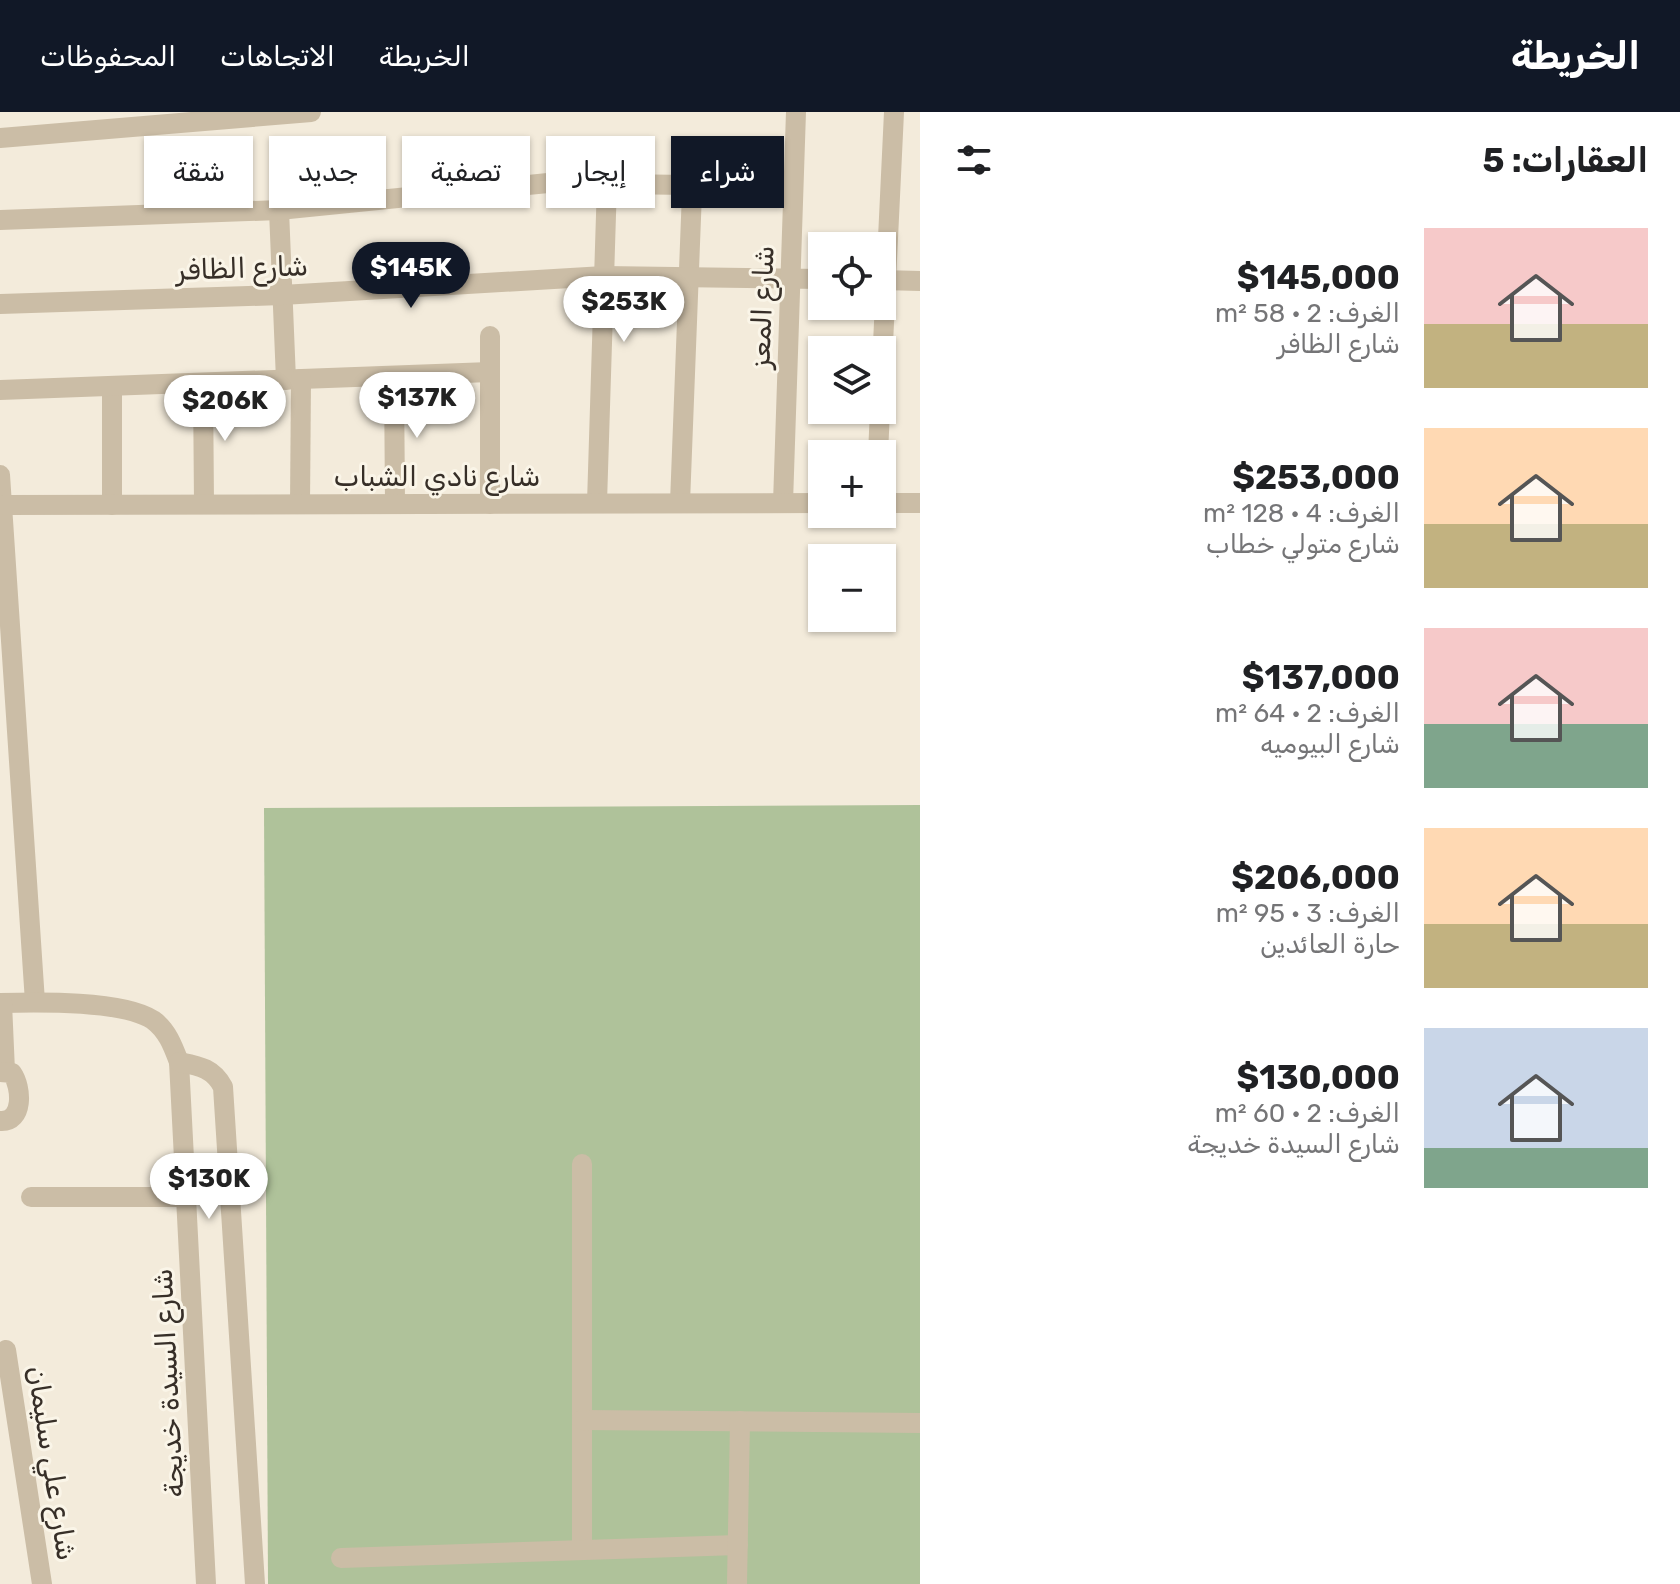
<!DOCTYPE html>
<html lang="ar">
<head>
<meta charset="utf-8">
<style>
	body { margin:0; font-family:Rubik,"Noto Sans Arabic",sans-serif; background:#f2f2f2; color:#202124; direction:rtl; height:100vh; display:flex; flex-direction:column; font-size:30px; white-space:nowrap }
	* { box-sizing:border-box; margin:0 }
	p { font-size:26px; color:#757577 }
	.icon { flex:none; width:44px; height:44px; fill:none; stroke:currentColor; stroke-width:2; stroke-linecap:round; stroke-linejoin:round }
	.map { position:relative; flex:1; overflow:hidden; direction:ltr }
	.drawer { display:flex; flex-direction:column; background:#fff; width:760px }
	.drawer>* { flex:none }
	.hud { position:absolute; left:24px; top:24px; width:760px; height:72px; direction:rtl; display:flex; gap:16px }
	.tools { position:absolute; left:808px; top:120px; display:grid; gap:16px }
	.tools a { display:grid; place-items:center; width:88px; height:88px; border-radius:0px; background:#fff; box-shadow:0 2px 6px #0004; font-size:40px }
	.price { position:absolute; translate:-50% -68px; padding:0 18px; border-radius:28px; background:#fff; color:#222; font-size:26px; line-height:52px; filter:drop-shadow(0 2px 4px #0008) }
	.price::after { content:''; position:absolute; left:50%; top:48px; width:24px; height:18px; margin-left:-12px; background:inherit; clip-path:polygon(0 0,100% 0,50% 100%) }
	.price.active { background:#111827; color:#fff }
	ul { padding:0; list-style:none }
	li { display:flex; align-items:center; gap:24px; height:200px; padding:0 32px }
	li span { display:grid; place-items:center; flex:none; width:224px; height:160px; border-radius:0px; color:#555 }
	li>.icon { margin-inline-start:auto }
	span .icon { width:96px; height:96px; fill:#fffc; stroke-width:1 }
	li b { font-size:34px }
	h2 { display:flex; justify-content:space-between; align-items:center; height:96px; padding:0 32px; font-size:34px }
	.pill { padding:0 28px; border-radius:0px; background:#fff; box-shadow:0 2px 6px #0004; font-size:28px; line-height:72px }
	.pill.active { background:#111827; color:#fff }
	header { display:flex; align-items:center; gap:48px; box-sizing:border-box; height:112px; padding:0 40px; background:#111827; color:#fff }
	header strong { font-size:38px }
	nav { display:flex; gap:44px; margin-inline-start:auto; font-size:28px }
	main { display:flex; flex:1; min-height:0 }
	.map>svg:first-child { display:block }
	.green { fill:#afc29a }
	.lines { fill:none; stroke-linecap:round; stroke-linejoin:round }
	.minor { stroke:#cbbda6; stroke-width:20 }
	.labels { text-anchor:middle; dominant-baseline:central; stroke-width:6; stroke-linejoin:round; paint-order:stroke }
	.street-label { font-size:28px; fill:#372f28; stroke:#faf5e8 }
</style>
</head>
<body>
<header>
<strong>الخريطة</strong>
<nav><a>الخريطة</a><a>الاتجاهات</a><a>المحفوظات</a></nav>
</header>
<main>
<section class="drawer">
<h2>العقارات: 5<svg class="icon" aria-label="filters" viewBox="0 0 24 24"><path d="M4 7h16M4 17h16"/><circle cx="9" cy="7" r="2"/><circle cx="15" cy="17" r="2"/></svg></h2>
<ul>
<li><span style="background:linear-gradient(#f6c9c9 60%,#c2b280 0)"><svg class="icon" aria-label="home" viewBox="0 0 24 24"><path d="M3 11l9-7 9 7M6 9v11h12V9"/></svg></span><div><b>$145,000</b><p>الغرف: 2 · 58 m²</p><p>شارع الظافر</p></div></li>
<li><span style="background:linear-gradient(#ffd9b3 60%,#c2b280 0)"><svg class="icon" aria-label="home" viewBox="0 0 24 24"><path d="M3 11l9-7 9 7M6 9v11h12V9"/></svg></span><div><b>$253,000</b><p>الغرف: 4 · 128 m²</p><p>شارع متولي خطاب</p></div></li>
<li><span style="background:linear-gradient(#f6c9c9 60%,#7fa58c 0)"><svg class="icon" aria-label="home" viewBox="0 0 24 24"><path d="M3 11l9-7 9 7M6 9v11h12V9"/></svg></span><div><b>$137,000</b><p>الغرف: 2 · 64 m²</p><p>شارع البيوميه</p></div></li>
<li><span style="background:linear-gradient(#ffd9b3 60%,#c2b280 0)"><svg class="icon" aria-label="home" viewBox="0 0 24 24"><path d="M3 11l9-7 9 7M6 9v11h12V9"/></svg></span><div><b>$206,000</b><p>الغرف: 3 · 95 m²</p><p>حارة العائدين</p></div></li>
<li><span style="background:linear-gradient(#c9d6e8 75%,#7fa58c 0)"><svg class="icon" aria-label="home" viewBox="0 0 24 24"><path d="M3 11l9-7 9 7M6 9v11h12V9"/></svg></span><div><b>$130,000</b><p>الغرف: 2 · 60 m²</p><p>شارع السيدة خديجة</p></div></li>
</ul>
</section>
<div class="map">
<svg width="920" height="1472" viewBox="0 0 920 1472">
	<rect width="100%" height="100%" fill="#f3ebdb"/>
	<path class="green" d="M920 693V1472H268L264 696Z"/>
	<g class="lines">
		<g class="minor">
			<path d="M0 26 311 0"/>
			<path d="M279 98 286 268"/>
			<path d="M0 108 279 98 548 71 688 73 692 80 680 391"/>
			<path d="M882 168 920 169"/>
			<path d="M0 192 282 183 604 164 822 167"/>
			<path d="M882 253 894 0"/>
			<path d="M394 264 395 392"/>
			<path d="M203 271 204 392"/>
			<path d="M112 274V393"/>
			<path d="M0 278 490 260"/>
			<path d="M878 342 880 298"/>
			<path d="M0 363 35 890"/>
			<path d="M597 391 607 71"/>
			<path d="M783 391 796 0"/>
			<path d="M882 391H920"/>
			<path d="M300 392 301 267"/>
			<path d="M490 392V224"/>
			<path d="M3 393 822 391"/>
			<path d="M0 891C37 890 123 888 153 908 167 918 173 934 179 950L206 1472"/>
			<path d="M2 891 5 959"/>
			<path d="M179 950C199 954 213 956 223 975L255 1472"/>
			<path d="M0 960 12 961C22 975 24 1011 0 1009"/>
			<path d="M582 1052V1438"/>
			<path d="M31 1085H186"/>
			<path d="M6 1238 42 1472"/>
			<path d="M582 1308 920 1311"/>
			<path d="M341 1446 738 1433"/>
			<path d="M737 1472 740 1309"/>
		</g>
	</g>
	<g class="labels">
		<g class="street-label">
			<text transform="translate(242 156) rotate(-2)">شارع الظافر</text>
			<text transform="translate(762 195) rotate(-88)">شارع المعز</text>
			<text x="437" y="364">شارع نادي الشباب</text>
			<text transform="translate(168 1271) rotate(-93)">شارع السيدة خديجة</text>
			<text transform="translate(52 1351) rotate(81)">شارع علي سليمان</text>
		</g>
	</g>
</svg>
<div class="tools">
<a><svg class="icon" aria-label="locate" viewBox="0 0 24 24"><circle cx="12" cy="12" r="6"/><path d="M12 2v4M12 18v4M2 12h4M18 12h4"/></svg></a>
<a><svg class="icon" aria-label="layers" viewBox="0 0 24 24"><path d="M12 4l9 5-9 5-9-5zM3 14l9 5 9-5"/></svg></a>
<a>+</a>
<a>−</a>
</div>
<b class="price active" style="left:411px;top:198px">$145K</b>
<b class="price" style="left:624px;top:232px">$253K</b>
<b class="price" style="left:417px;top:328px">$137K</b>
<b class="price" style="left:225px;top:331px">$206K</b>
<b class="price" style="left:209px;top:1109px">$130K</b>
<div class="hud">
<a class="pill active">شراء</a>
<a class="pill">إيجار</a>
<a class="pill">تصفية</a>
<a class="pill">جديد</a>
<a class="pill">شقة</a>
</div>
</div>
</main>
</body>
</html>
